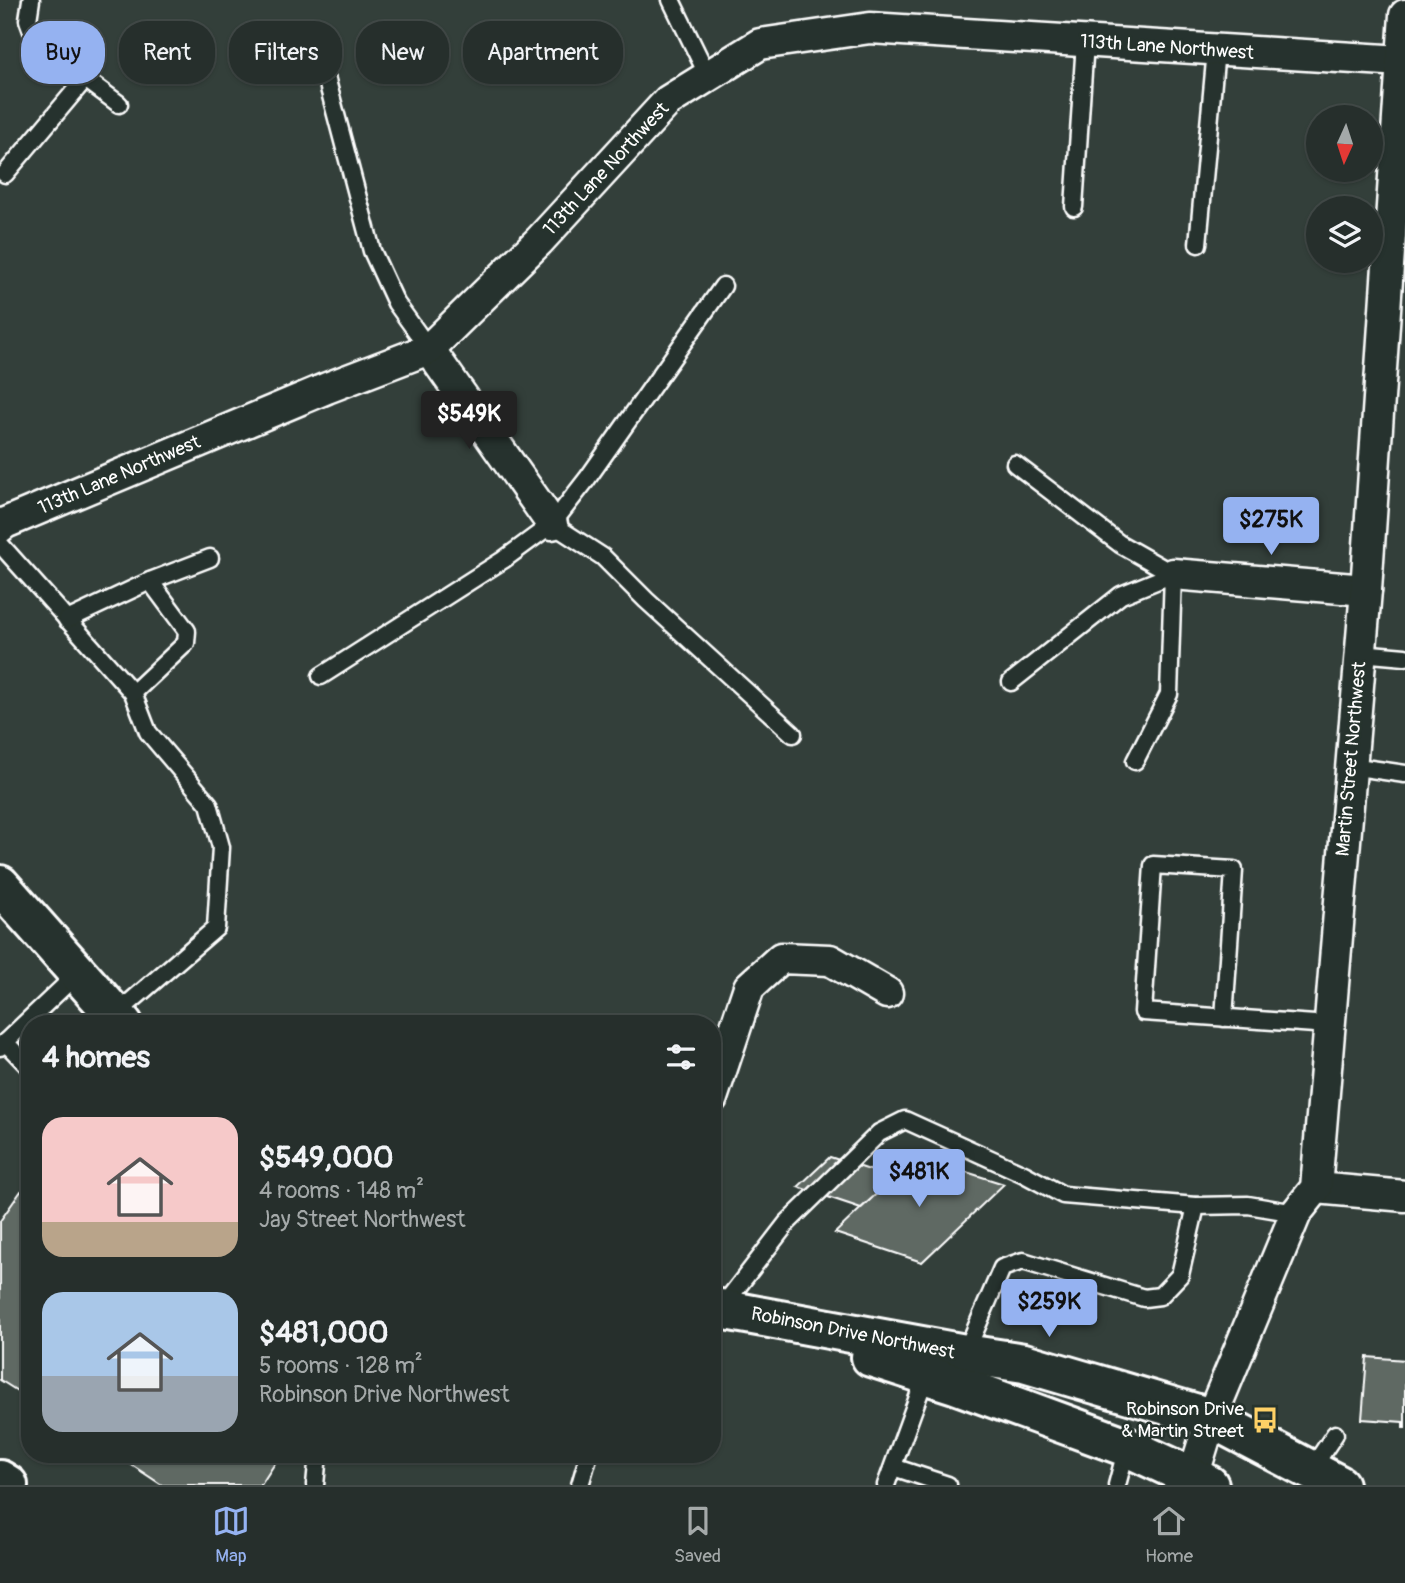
<!DOCTYPE html>
<html lang="en">
<head>
<meta charset="utf-8">
<style>
	body { margin:0; font-family:Pangolin,sans-serif; background:#323b38; color:#f1f3f6; height:100vh; display:flex; flex-direction:column; font-size:26px; white-space:nowrap }
	* { box-sizing:border-box; margin:0 }
	p { font-size:23px; color:#a4a9a9 }
	.icon { flex:none; width:38px; height:38px; fill:none; stroke:currentColor; stroke-width:2; stroke-linecap:round; stroke-linejoin:round }
	.map { position:relative; flex:1; overflow:hidden }
	.details { position:absolute; left:21px; top:1015px; width:700px; height:448px; display:flex; flex-direction:column; background:#262f2c; border-radius:28px; box-shadow:0 2px 5px #0004,0 0 0 2px #424a48 }
	.details>* { flex:none }
	.guide { position:absolute; left:21px; top:21px; width:700px; height:63px; display:flex; gap:14px }
	.needle { width:46px; rotate:183deg }
	.buttons { position:absolute; left:1306px; top:105px; display:grid; gap:14px }
	.buttons a { display:grid; place-items:center; width:77px; height:77px; border-radius:50%; background:#262f2c; box-shadow:0 2px 5px #0004,0 0 0 2px #424a48; font-size:35px }
	.price { position:absolute; translate:-50% -60px; padding:0 16px; border-radius:7px; background:#95b2f1; color:#111; font-size:23px; line-height:46px; filter:drop-shadow(0 2px 4px #0008) }
	.price::after { content:''; position:absolute; left:50%; top:42px; width:21px; height:16px; margin-left:-10px; background:inherit; clip-path:polygon(0 0,100% 0,50% 100%) }
	.price.selected { background:#222; color:#fff }
	ul { padding:0; list-style:none }
	li { display:flex; align-items:center; gap:21px; height:175px; padding:0 21px }
	li span { display:grid; place-items:center; flex:none; width:196px; height:140px; border-radius:21px; color:#555 }
	li>.icon { margin-inline-start:auto }
	span .icon { width:84px; height:84px; fill:#fffc; stroke-width:1 }
	li b { font-size:30px }
	h2 { display:flex; justify-content:space-between; align-items:center; height:84px; padding:0 21px; font-size:30px }
	.pill { padding:0 24px; border-radius:28px; background:#262f2c; box-shadow:0 2px 5px #0004,0 0 0 2px #424a48; font-size:24px; line-height:63px }
	.pill.selected { background:#95b2f1; color:#111 }
	.dock { display:flex; justify-content:space-around; align-items:center; height:98px; border-top:2px solid #424a48; background:#262f2c; font-size:19px; color:#a4a9a9 }
	.dock a { display:grid; justify-items:center; gap:4px }
	.dock .selected { color:#95b2f1 }
	.map>svg:first-child { display:block }
	.building { fill:#5f6964; stroke:#fff; stroke-width:2 }
	.lines { fill:none; stroke-linecap:round; stroke-linejoin:round }
	.service-casing { stroke:#fff; stroke-width:21 }
	.minor-casing { stroke:#fff; stroke-width:35 }
	.tertiary-casing { stroke:#fff; stroke-width:44 }
	.motorway-casing { stroke:#fff; stroke-width:44 }
	.service { stroke:#26332d; stroke-width:16 }
	.minor { stroke:#26332d; stroke-width:30 }
	.tertiary { stroke:#26332d; stroke-width:38 }
	.motorway { stroke:#26332d; stroke-width:38 }
	.labels { text-anchor:middle; dominant-baseline:central; stroke-width:5; stroke-linejoin:round; paint-order:stroke }
	.street-label { font-size:19px; fill:#fff; stroke:#26332d }
	.poi-label { font-size:19px; fill:#fff; stroke:#26332d; text-anchor:end }
</style>
</head>
<body>
<div class="map">
<svg width="1405" height="1485" viewBox="0 0 1405 1485">
	<rect width="100%" height="100%" fill="#333f3a"/>
	<filter id="ink" filterUnits="userSpaceOnUse"><feTurbulence type="fractalNoise" baseFrequency=".0143" numOctaves="2"/><feDisplacementMap in="SourceGraphic" scale="14" xChannelSelector="R" yChannelSelector="G"/><feConvolveMatrix kernelMatrix="1 2 1 2 8 2 1 2 1" color-interpolation-filters="sRGB"/></filter>
	<g filter="url(#ink)">
		<g class="building">
			<path d="M916 1156 1004 1184 922 1262 835 1233Z"/>
			<path d="M830 1157 894 1178 861 1208 798 1187Z"/>
			<path d="M21 1191 30 1197V1399L0 1380V1221Z"/>
			<path d="M1367 1357 1405 1360V1428H1403V1422L1362 1419Z"/>
			<path d="M115 1454H276L279 1457 261 1485H162Z"/>
		</g>
		<g class="lines">
			<g class="service-casing">
				<g id="service">
					<path d="M31 0 28 20 36 42 119 104"/>
					<path d="M671 0 708 76"/>
					<path d="M316 39 372 251 396 303 429 349"/>
					<path d="M5 174 85 79"/>
					<path d="M1074 207 1085 42"/>
					<path d="M1198 244 1216 50"/>
					<path d="M1015 464 1120 544 1173 574"/>
					<path d="M552 524 603 557 646 600 793 734"/>
					<path d="M0 544 133 693 148 732 209 804 221 847 216 928 115 1015"/>
					<path d="M150 581 210 558"/>
					<path d="M67 620 150 581 187 631 186 643 133 693"/>
					<path d="M1360 653 1405 657"/>
					<path d="M321 676 503 560 552 524 587 479 723 286"/>
					<path d="M1011 682 1121 595 1173 574"/>
					<path d="M1135 761 1169 694 1173 574"/>
					<path d="M1350 766 1405 774"/>
					<path d="M1224 1018 1234 870 1153 865 1143 1012 1329 1025"/>
					<path d="M5 1042 30 1068"/>
					<path d="M0 1047 78 973"/>
					<path d="M722 1307 787 1223 879 1133 905 1120 1024 1174 1063 1195 1196 1206 1248 1205 1296 1213"/>
					<path d="M965 1354 1002 1268 1023 1261 1144 1298 1160 1296 1180 1275 1196 1206"/>
					<path d="M893 1467 948 1485"/>
					<path d="M1311 1470 1335 1434"/>
					<path d="M315 1485 318 1454"/>
					<path d="M580 1485 589 1454"/>
					<path d="M886 1485 926 1375"/>
					<path d="M1117 1485 1127 1447"/>
				</g>
			</g>
			<g class="minor-casing">
				<g id="minor">
					<path d="M429 349 552 524"/>
					<path d="M0 527 5 523 327 388 429 349 539 241 668 101 760 44 870 28 1402 61"/>
					<path d="M1173 574 1366 590"/>
					<path d="M712 1098 749 987 781 958 830 960 887 993"/>
					<path d="M1316 1188 1405 1196"/>
					<path d="M1193 1477 1211 1418 1296 1213 1316 1188 1366 590 1405 15"/>
				</g>
			</g>
			<g class="tertiary-casing">
				<g id="tertiary">
					<path d="M0 885 123 1024"/>
					<path d="M720 1309 965 1354 1024 1363 1211 1418 1339 1485"/>
					<path d="M871 1357 955 1384 1127 1447 1209 1485"/>
				</g>
			</g>
			<g class="motorway-casing">
				<path id="motorway" d="M0 1480 8 1485"/>
			</g>
			<use href="#service" class="service"/>
			<use href="#minor" class="minor"/>
			<use href="#tertiary" class="tertiary"/>
			<use href="#motorway" class="motorway"/>
		</g>
	</g>
	<defs>
		<g id="bus-bare" transform="scale(2.1)"><path d="M-5-6H5V4H4V6H2V4H-2V6H-4V4H-5ZM-3.5-4V0h7V-4ZM-3.5 1.2v1.5H-2V1.2ZM2 1.2v1.5H3.5V1.2Z" fill="#ffd166" stroke="#26332d" stroke-width="2.5" paint-order="stroke"/></g>
	</defs>
	<g fill-rule="evenodd">
		<use href="#bus-bare" x="1265" y="1420"/>
	</g>
	<g class="labels">
		<g class="street-label">
			<text transform="translate(1167 47) rotate(4)">113th Lane Northwest</text>
			<text transform="translate(606 169) rotate(-47)">113th Lane Northwest</text>
			<text transform="translate(119 475) rotate(-23)">113th Lane Northwest</text>
			<text transform="translate(1351 759) rotate(-85)">Martin Street Northwest</text>
			<text transform="translate(853 1333) rotate(11)">Robinson Drive Northwest</text>
		</g>
		<g class="poi-label">
			<text x="1244" y="1409">Robinson Drive<tspan x="1244" dy="22">&amp; Martin Street</tspan></text>
		</g>
	</g>
</svg>
<div class="buttons">
<a><svg class="needle" viewBox="-14 -14 28 28"><path d="M0-13l5 13h-10z" fill="#e53935"/><path d="M0 13l5-13h-10z" fill="#a4a9a9"/></svg></a>
<a><svg class="icon" aria-label="layers" viewBox="0 0 24 24"><path d="M12 4l9 5-9 5-9-5zM3 14l9 5 9-5"/></svg></a>
</div>
<b class="price selected" style="left:469px;top:451px">$549K</b>
<b class="price" style="left:1271px;top:557px">$275K</b>
<b class="price" style="left:919px;top:1209px">$481K</b>
<b class="price" style="left:1049px;top:1339px">$259K</b>
<div class="guide">
<a class="pill selected">Buy</a>
<a class="pill">Rent</a>
<a class="pill">Filters</a>
<a class="pill">New</a>
<a class="pill">Apartment</a>
</div>
<section class="details">
<h2>4 homes<svg class="icon" aria-label="filters" viewBox="0 0 24 24"><path d="M4 7h16M4 17h16"/><circle cx="9" cy="7" r="2"/><circle cx="15" cy="17" r="2"/></svg></h2>
<ul>
<li><span style="background:linear-gradient(#f6c9c9 75%,#b9a48a 0)"><svg class="icon" aria-label="home" viewBox="0 0 24 24"><path d="M3 11l9-7 9 7M6 9v11h12V9"/></svg></span><div><b>$549,000</b><p>4 rooms · 148 m²</p><p>Jay Street Northwest</p></div></li>
<li><span style="background:linear-gradient(#a9c7e8 60%,#9aa5b1 0)"><svg class="icon" aria-label="home" viewBox="0 0 24 24"><path d="M3 11l9-7 9 7M6 9v11h12V9"/></svg></span><div><b>$481,000</b><p>5 rooms · 128 m²</p><p>Robinson Drive Northwest</p></div></li>
</ul>
</section>
</div>
<nav class="dock">
<a class="selected"><svg class="icon" aria-label="map" viewBox="0 0 24 24"><path d="M3 6l6-2 6 2 6-2v14l-6 2-6-2-6 2zM9 4v14M15 6v14"/></svg>Map</a>
<a><svg class="icon" aria-label="saved" viewBox="0 0 24 24"><path d="M7 4h10v16l-5-4-5 4z"/></svg>Saved</a>
<a><svg class="icon" aria-label="home" viewBox="0 0 24 24"><path d="M3 11l9-7 9 7M6 9v11h12V9"/></svg>Home</a>
</nav>
</body>
</html>
